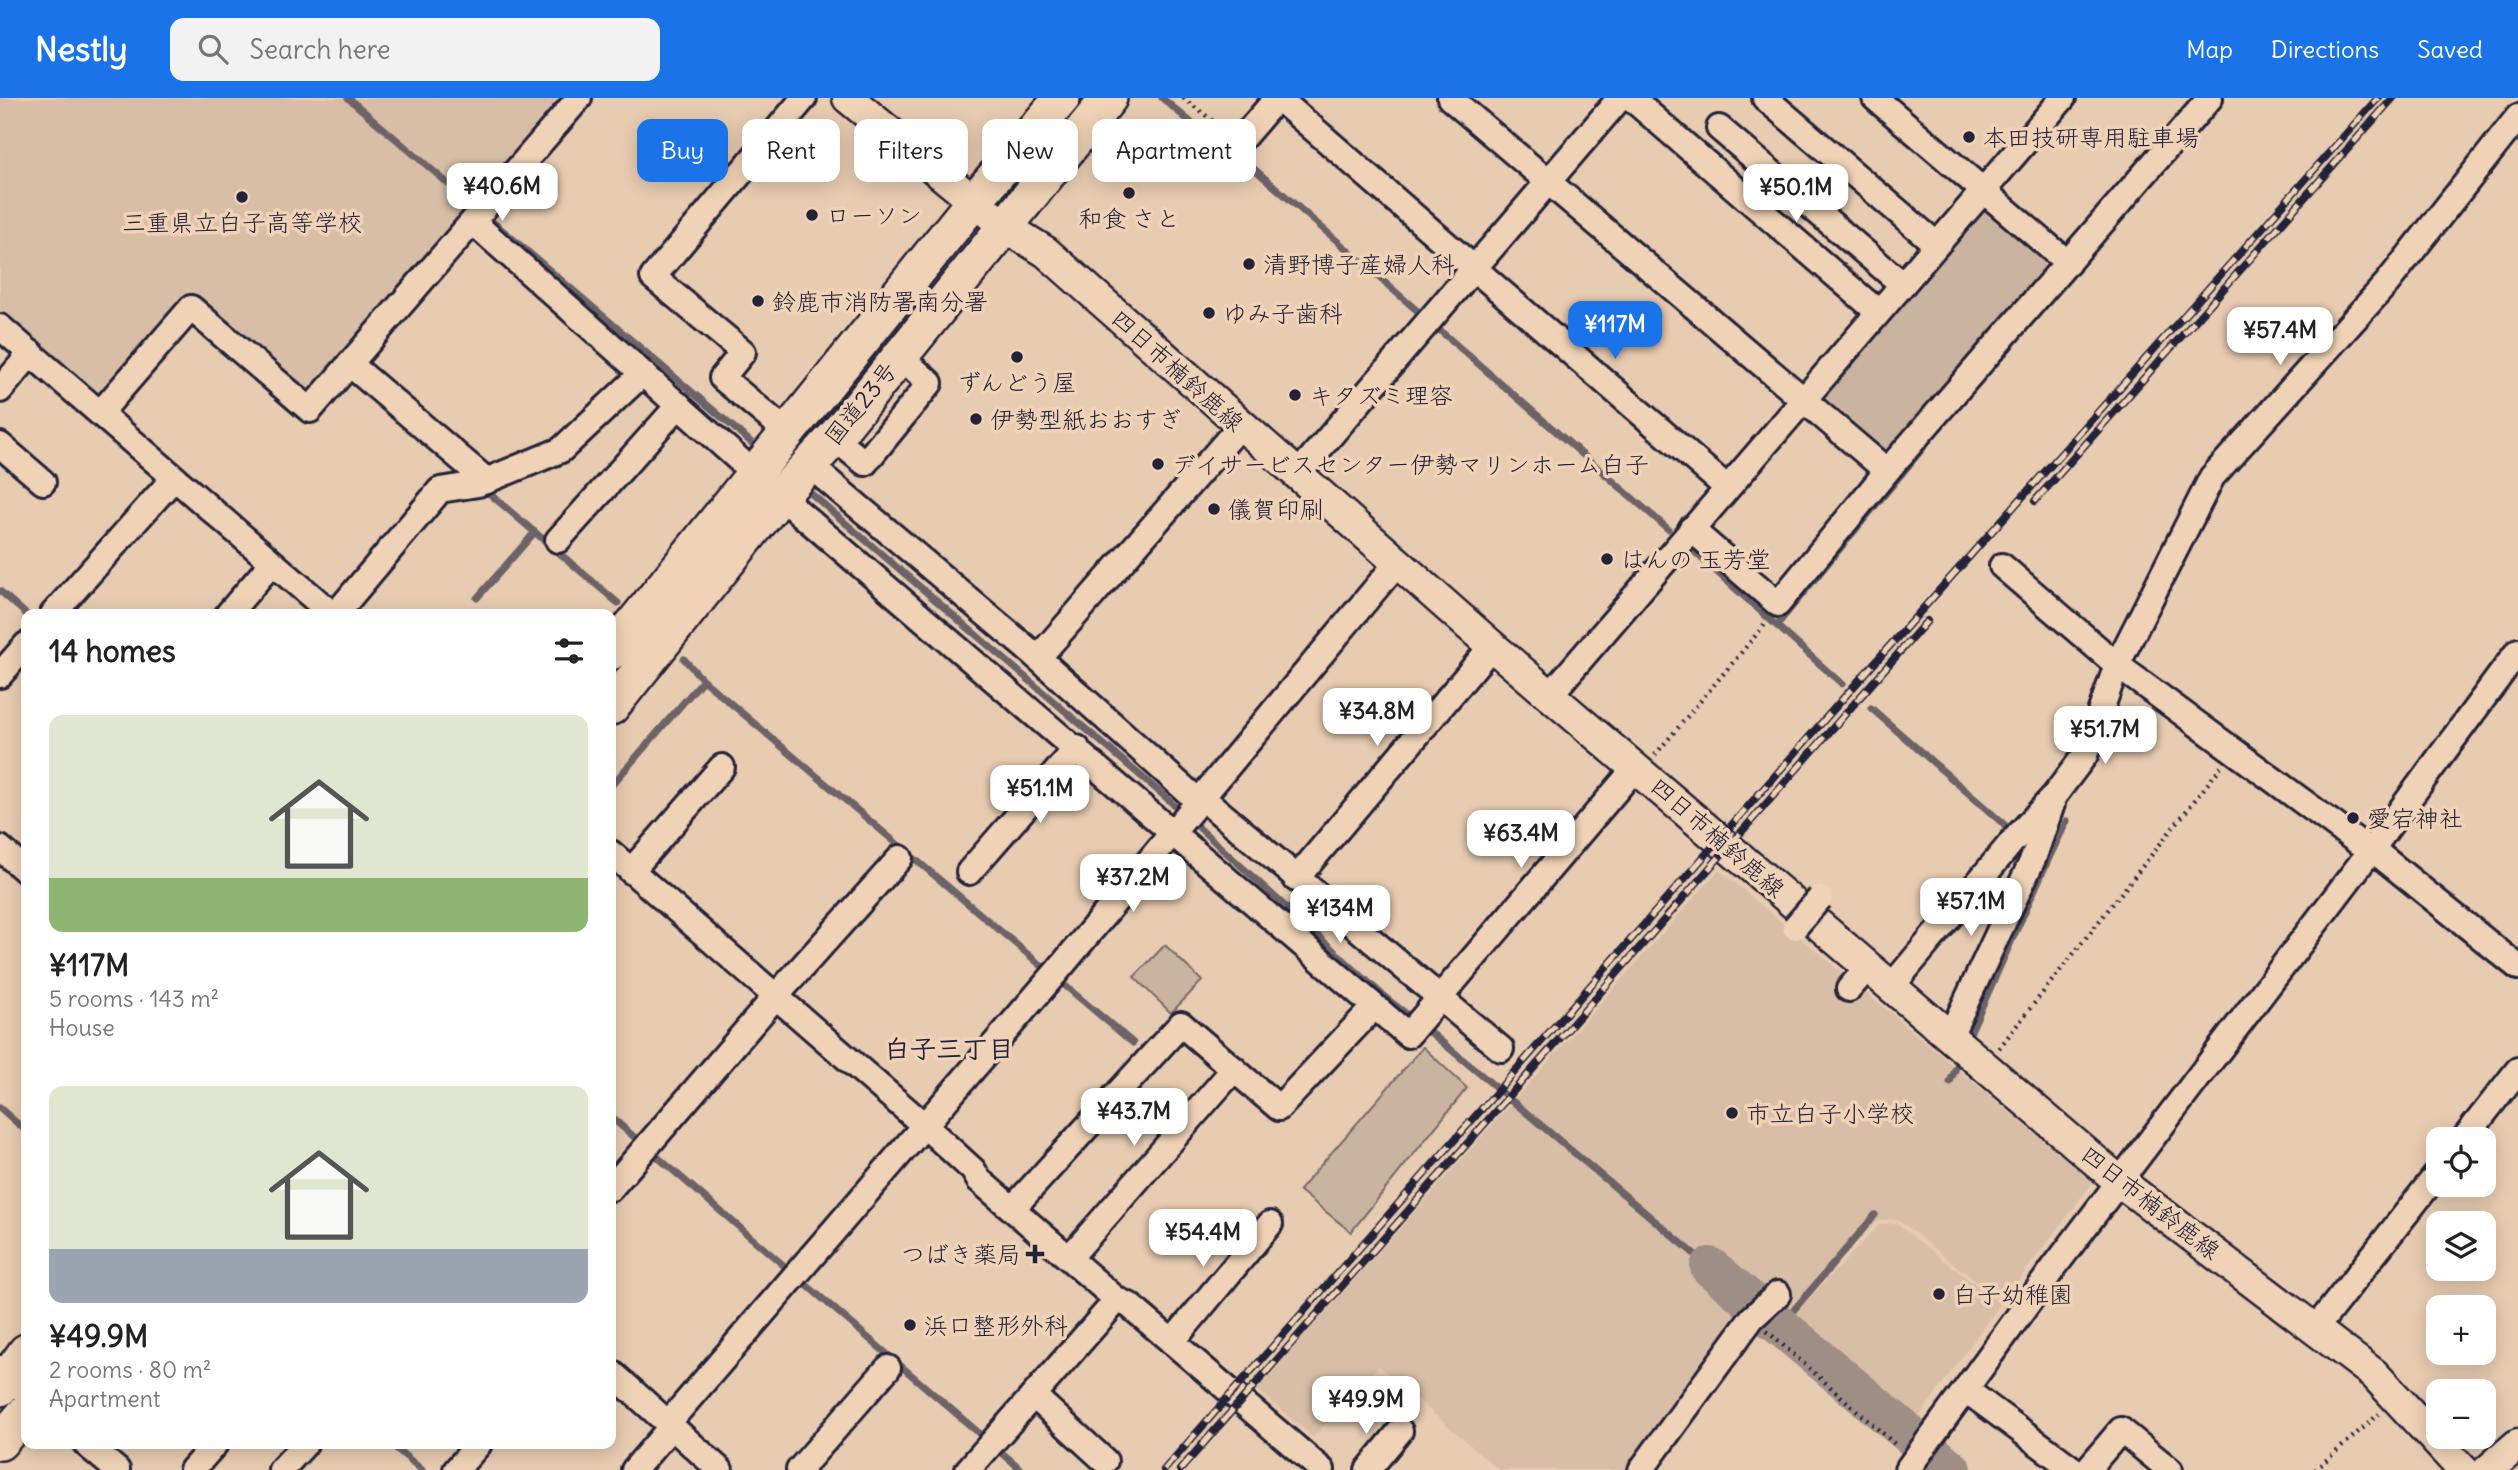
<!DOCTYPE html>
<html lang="en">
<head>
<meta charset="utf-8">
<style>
	body { margin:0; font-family:Delius,"Klee One",sans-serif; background:#f2f2f2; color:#222; height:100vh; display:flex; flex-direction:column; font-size:26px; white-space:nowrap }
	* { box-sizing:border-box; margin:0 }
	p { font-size:23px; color:#767676 }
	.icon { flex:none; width:38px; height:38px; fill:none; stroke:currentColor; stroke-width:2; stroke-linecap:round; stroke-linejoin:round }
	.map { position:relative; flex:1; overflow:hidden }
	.sheet { position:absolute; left:21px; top:511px; width:595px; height:840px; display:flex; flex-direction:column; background:#fff; border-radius:14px; box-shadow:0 4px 18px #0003 }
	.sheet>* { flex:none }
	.guide { position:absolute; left:637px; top:21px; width:665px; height:63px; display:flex; gap:14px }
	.buttons { position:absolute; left:2426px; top:1029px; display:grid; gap:14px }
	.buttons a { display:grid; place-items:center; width:70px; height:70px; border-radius:14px; background:#fff; box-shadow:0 4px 18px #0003; font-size:35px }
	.price { position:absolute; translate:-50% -60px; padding:0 16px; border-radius:14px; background:#fff; color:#222; font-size:23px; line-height:46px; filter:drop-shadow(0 2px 4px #0008) }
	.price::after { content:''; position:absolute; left:50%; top:42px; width:21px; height:16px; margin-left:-10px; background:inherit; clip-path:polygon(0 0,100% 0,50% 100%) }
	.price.current { background:#1a73e8; color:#fff }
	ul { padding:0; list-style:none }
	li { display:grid; align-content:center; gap:14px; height:371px; padding:0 28px }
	li span { display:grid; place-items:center; height:217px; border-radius:14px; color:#555 }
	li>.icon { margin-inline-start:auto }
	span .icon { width:126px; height:126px; fill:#fffc; stroke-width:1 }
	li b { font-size:30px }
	h2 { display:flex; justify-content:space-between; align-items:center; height:84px; padding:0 28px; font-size:30px }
	.tag { padding:0 24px; border-radius:14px; background:#fff; box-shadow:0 4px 18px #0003; font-size:24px; line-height:63px }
	.tag.current { background:#1a73e8; color:#fff }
	header { display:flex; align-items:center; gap:42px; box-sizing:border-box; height:98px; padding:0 35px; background:#1a73e8; color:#fff }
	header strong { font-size:33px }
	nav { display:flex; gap:38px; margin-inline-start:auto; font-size:24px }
	.search { width:490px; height:63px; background:#f2f2f2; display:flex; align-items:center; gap:18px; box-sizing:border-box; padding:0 24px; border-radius:14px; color:#767676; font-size:26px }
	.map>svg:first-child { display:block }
	.built { fill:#d8bea7 }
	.green { fill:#cab39f; stroke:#766a6d; stroke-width:2 }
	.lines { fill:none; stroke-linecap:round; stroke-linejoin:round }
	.stream { stroke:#6c6368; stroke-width:7 }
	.river { stroke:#9e8e86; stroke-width:40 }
	.minor-casing { stroke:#22223b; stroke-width:30 }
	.major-casing { stroke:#22223b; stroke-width:35 }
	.highway-casing { stroke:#22223b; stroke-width:40 }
	.path { stroke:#22223b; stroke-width:4.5; stroke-dasharray:2 5; stroke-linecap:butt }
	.minor { stroke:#f0d3b6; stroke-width:24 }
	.major { stroke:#f0d3b6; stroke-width:30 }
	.highway { stroke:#f0d3b6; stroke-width:35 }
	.rail-casing { stroke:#22223b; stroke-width:8 }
	.rail { stroke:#f0d3b6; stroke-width:5; stroke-dasharray:16; stroke-linecap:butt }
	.minor-bridge-casing { stroke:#22223b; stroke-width:30; stroke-linecap:butt }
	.minor-bridge { stroke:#f0d3b6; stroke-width:24 }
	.poi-dot { fill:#22223b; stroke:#f0d3b6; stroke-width:2.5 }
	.labels { text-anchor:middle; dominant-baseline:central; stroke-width:7; stroke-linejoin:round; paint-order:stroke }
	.poi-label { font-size:24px; fill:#22223b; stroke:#f0d3b6; text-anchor:start }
	.street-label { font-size:24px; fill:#22223b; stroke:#f0d3b6 }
	.neighbourhood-label { font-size:26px; font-weight:bold; fill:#22223b; stroke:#f0d3b6 }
</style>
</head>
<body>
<header>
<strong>Nestly</strong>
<div class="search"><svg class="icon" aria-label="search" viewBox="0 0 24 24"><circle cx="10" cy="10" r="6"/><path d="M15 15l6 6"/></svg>Search here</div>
<nav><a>Map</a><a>Directions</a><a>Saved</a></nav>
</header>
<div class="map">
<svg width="2518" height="1372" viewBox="0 0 2518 1372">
	<rect width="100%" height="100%" fill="#e8ccb1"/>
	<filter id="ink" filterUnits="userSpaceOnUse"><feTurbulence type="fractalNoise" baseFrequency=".0143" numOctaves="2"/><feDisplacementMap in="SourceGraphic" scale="14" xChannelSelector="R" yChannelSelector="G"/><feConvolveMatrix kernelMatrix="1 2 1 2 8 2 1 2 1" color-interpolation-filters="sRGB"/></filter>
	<g filter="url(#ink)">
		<g class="built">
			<path d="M0 0H568L316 296 304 293 192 198 105 298 94 297 0 216Z"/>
			<path d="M1719 772 2093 1084 2002 1204 1897 1121 1878 1122 1791 1212 1765 1189 1718 1241 1679 1293 1629 1372H1499L1379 1268 1313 1339 1257 1291Z"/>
			<path d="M1896 1125 2000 1206 1919 1319 1794 1216 1880 1126Z"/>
		</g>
		<g class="green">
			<path d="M1999 111 2054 159V171L1886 359 1827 309 1823 296 1984 112Z"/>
			<path d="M1165 847 1202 883 1171 915 1134 879Z"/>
			<path d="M1423 949 1467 990 1351 1134 1299 1092Z"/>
		</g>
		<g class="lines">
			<g class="stream">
				<path d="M348 0 760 352"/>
				<path d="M1162 0 1193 26 1205 28 1668 431"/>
				<path d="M801 387 1163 697 1386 900 1430 934 1710 1169"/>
				<path d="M484 391 618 505"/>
				<path d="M1690 450 1842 586"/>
				<path d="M0 493 26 516"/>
				<path d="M477 500 535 434"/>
				<path d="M1777 527 1923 350"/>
				<path d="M684 561 703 582"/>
				<path d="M1871 610 2015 736"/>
				<path d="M611 688 703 582 1133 945"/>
				<path d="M2049 760 2067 723"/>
				<path d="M1970 935 2049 760 2039 753"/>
				<path d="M1950 984 1960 960"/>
				<path d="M0 1010 26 1033"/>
				<path d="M611 1019 1022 1372"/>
				<path d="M1780 1228 1875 1117"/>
				<path d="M391 1346 422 1372"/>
			</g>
			<path class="river" d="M1710 1169 1952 1372"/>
			<g class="minor-casing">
				<g id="minor">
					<path d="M1278 0 1726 389"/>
					<path d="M1450 0 1887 373"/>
					<path d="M1631 0 1878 214"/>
					<path d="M1765 0 1936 146"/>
					<path d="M1875 0 2068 165"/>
					<path d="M1719 30 1902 186"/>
					<path d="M1240 43 1277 0"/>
					<path d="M473 124 754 375"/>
					<path d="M0 229 332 516"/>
					<path d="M351 267 487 383"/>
					<path d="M0 292 31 255"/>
					<path d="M101 314 191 210 310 312 579 0"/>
					<path d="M788 335 722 280 743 254 653 179 804 0"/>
					<path d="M834 340 865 365 930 285 899 258"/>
					<path d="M0 347 43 384"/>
					<path d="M808 366 1038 560 1197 702 1206 703 1501 951"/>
					<path d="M1296 378 1620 0"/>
					<path d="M780 398 1408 937 1636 669"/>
					<path d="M1691 431 1778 506 1887 373 2210 0"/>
					<path d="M558 442 679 307"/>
					<path d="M2002 468 2117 567 2370 753"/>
					<path d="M53 516 174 380"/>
					<path d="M228 516 272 465"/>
					<path d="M336 516 440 392 478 386 561 352 642 276"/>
					<path d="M1038 560 1240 328"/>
					<path d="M0 577 26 547"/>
					<path d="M1550 597 2063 0"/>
					<path d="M0 750 26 773"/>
					<path d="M2372 751 2518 869"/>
					<path d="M611 755 925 1028 973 1072 979 1082 1117 1202 1129 1207 1322 1372"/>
					<path d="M631 773 722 669"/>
					<path d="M969 774 1077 650"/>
					<path d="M1296 781 1492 548"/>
					<path d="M1892 888 2011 745 2054 698 2085 657 2117 567 2212 379 2387 185 2518 19"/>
					<path d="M1849 891 1869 868"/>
					<path d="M1950 938 2033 761 2052 706"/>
					<path d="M2464 1041 2518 972"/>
					<path d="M611 1090 776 898 900 760"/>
					<path d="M1013 1110 1181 926 1279 1010 1374 909"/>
					<path d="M1070 1159 1234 971"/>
					<path d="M2316 1230 2438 1075"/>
					<path d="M1172 1244 1270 1126"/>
					<path d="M0 1270 26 1294"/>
					<path d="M611 1274 720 1372"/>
					<path d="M1966 1292 2074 1372"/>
					<path d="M1034 1298 1105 1363"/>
					<path d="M669 1324 1059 871 1397 465"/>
					<path d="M86 1346 117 1372"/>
					<path d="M192 1372 215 1346"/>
					<path d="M281 1372 305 1346"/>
					<path d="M456 1372 479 1346"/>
					<path d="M634 1372 671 1329"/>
					<path d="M799 1372 888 1270"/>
					<path d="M968 1372 1117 1202"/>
					<path d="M1368 1372 1400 1333"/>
					<path d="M1641 1372 1752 1220 1778 1196"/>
					<path d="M1907 1372 2055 1168 2372 751 2518 553"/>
					<path d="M2087 1372 2121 1332 2170 1372"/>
				</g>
			</g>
			<g class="major-casing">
				<g id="major">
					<path d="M848 0 1004 128 1046 154 1492 548 2119 1083 2374 1276 2463 1372"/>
					<path d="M2488 1372 2518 1346"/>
				</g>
			</g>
			<g class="highway-casing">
				<g id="highway">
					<path d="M611 554 974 103 1062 0"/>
					<path d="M611 609 780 398 834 340 1109 0"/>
					<path d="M0 1290 26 1254"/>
					<path d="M0 1344 26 1314"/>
				</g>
			</g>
			<g class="path">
				<path d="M1183 0 1222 30"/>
				<path d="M1655 657 1767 524"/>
				<path d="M1999 950 2221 669"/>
				<path d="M1767 1233 1897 1348"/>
				<path d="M2315 1372 2379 1316"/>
			</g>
			<use href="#minor" class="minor"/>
			<use href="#major" class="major"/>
			<use href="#highway" class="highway"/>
			<g class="rail-casing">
				<g id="rail">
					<path d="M2035 403 2393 0"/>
					<path d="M1164 1372 1862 579 2378 0"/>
					<path d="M1180 1372 1927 523"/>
				</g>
			</g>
			<use href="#rail" class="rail"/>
			<g class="minor-bridge-casing">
				<path id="minor-bridge" d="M1795 829 1820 800"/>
			</g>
			<use href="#minor-bridge" class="minor-bridge"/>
		</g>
	</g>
	<g class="poi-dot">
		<circle cx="1969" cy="39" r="7"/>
		<circle cx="1129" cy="95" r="7"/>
		<circle cx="242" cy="99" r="7"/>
		<circle cx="812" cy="117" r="7"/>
		<circle cx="1249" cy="166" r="7"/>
		<circle cx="758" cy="203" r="7"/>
		<circle cx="1209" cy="215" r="7"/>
		<circle cx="1017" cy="259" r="7"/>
		<circle cx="1295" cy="297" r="7"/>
		<circle cx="976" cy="321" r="7"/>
		<circle cx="1158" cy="366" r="7"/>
		<circle cx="1214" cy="411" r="7"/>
		<circle cx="1607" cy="461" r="7"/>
		<circle cx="2353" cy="720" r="7"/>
		<circle cx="1732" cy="1015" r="7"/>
		<path d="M1031.5 1145.5h7v7h7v7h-7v7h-7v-7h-7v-7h7z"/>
		<circle cx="1939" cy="1196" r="7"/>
		<circle cx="910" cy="1227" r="7"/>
	</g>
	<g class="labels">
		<g class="poi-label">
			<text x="1983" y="39">本田技研専用駐車場</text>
			<text x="826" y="117">ローソン</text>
			<text x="1129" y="120" text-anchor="middle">和食 さと</text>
			<text x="242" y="124" text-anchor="middle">三重県立白子高等学校</text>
			<text x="1263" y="166">清野博子産婦人科</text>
			<text x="772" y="203">鈴鹿市消防署南分署</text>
			<text x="1223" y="215">ゆみ子歯科</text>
			<text x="1017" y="284" text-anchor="middle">ずんどう屋</text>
			<text x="1309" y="297">キタズミ理容</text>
			<text x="990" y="321">伊勢型紙おおすぎ</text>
			<text x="1172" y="366">デイサービスセンター伊勢マリンホーム白子</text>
			<text x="1228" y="411">儀賀印刷</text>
			<text x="1621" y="461">はんの 玉芳堂</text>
			<text x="2367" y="720">愛宕神社</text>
			<text x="1746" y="1015">市立白子小学校</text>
			<text x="1021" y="1156" text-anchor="end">つばき薬局</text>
			<text x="1953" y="1196">白子幼稚園</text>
			<text x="924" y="1227">浜口整形外科</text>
		</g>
		<g class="street-label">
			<text transform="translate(1178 272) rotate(42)">四日市楠鈴鹿線</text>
			<text transform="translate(860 305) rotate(-51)">国道23号</text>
			<text transform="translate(1718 739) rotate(41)">四日市楠鈴鹿線</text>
			<text transform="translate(2151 1104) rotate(38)">四日市楠鈴鹿線</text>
		</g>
		<g class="neighbourhood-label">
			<text x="949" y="950">白子三丁目</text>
		</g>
	</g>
</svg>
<div class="buttons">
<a><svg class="icon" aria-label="locate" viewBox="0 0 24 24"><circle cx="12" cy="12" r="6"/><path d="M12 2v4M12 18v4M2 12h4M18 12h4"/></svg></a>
<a><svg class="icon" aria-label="layers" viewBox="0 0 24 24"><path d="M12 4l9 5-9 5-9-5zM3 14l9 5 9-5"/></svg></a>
<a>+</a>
<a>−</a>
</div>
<b class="price" style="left:502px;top:125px">¥40.6M</b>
<b class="price" style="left:1796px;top:126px">¥50.1M</b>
<b class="price current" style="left:1615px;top:263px">¥117M</b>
<b class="price" style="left:2280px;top:269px">¥57.4M</b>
<b class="price" style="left:1377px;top:650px">¥34.8M</b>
<b class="price" style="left:2105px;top:668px">¥51.7M</b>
<b class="price" style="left:1040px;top:727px">¥51.1M</b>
<b class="price" style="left:1521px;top:772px">¥63.4M</b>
<b class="price" style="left:1133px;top:816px">¥37.2M</b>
<b class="price" style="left:1971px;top:840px">¥57.1M</b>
<b class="price" style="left:1340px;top:847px">¥134M</b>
<b class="price" style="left:1134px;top:1050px">¥43.7M</b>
<b class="price" style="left:1203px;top:1171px">¥54.4M</b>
<b class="price" style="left:1366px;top:1338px">¥49.9M</b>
<div class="guide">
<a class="tag current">Buy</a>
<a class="tag">Rent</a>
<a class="tag">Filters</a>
<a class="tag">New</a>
<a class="tag">Apartment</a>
</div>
<section class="sheet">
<h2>14 homes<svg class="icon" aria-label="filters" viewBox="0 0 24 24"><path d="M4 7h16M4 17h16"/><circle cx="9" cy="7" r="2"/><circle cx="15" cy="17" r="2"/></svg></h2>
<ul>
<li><span style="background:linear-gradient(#dfe7d0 75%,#8fb573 0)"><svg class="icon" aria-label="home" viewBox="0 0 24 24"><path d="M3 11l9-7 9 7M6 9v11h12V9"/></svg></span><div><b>¥117M</b><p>5 rooms · 143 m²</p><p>House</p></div></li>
<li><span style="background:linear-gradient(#dfe7d0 75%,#9aa5b1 0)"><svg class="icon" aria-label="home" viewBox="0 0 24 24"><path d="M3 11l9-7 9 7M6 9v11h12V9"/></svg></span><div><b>¥49.9M</b><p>2 rooms · 80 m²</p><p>Apartment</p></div></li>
</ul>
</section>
</div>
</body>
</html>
